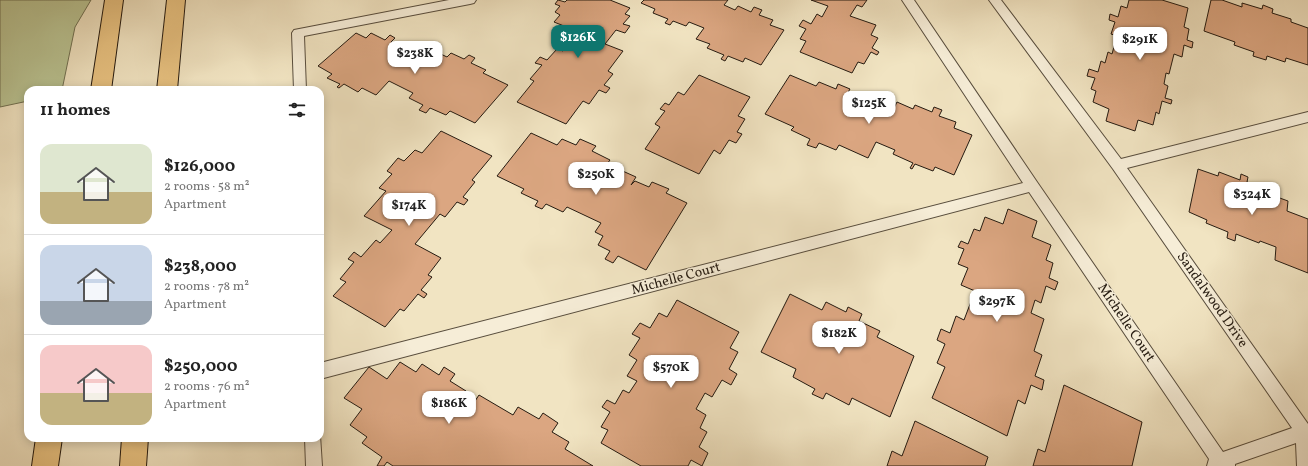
<!DOCTYPE html>
<html lang="en">
<head>
<meta charset="utf-8">
<style>
	body { margin:0; font-family:Vollkorn,serif; background:#f2f2f2; color:#222; height:100vh; display:flex; flex-direction:column; font-size:15px; white-space:nowrap }
	* { box-sizing:border-box; margin:0 }
	p { font-size:13px; color:#767676 }
	.icon { flex:none; width:22px; height:22px; fill:none; stroke:currentColor; stroke-width:2; stroke-linecap:round; stroke-linejoin:round }
	.map { position:relative; flex:1; overflow:hidden }
	.side { position:absolute; left:24px; top:86px; width:300px; height:356px; display:flex; flex-direction:column; background:#fff; border-radius:12px; box-shadow:0 2px 10px #0003 }
	.side>* { flex:none }
	.price { position:absolute; translate:-50% -34px; padding:0 9px; border-radius:8px; background:#fff; color:#222; font-size:13px; line-height:26px; filter:drop-shadow(0 1px 2px #0008) }
	.price::after { content:''; position:absolute; left:50%; top:24px; width:12px; height:9px; margin-left:-6px; background:inherit; clip-path:polygon(0 0,100% 0,50% 100%) }
	.price.on { background:#0f766e; color:#fff }
	ul { padding:0; list-style:none }
	li { display:flex; align-items:center; gap:12px; height:100px; padding:0 16px }
	li+li { border-top:1px solid #e0e0e0 }
	li span { display:grid; place-items:center; flex:none; width:112px; height:80px; border-radius:12px; color:#555 }
	li>.icon { margin-inline-start:auto }
	span .icon { width:48px; height:48px; fill:#fffc; stroke-width:1 }
	li b { font-size:17px }
	h2 { display:flex; justify-content:space-between; align-items:center; height:48px; padding:0 16px; font-size:17px }
	.map>svg:first-child { display:block }
	.green { fill:#bac493; stroke:#707052 }
	.building { fill:#dba681; stroke:#251b11 }
	.lines { fill:none; stroke-linecap:round; stroke-linejoin:round }
	.lane-casing { stroke:#584d3d; stroke-width:2 }
	.highway-casing { stroke:#251b11; stroke-width:2 }
	.lane { fill:#f6edd7; fill-rule:evenodd }
	.highway { fill:#e8c281; fill-rule:evenodd }
	.labels { text-anchor:middle; dominant-baseline:central; stroke-width:3; stroke-linejoin:round; paint-order:stroke }
	.street-label { font-size:14px; fill:#251b11; stroke:#f6edd7 }
</style>
</head>
<body>
<div class="map">
<svg width="1308" height="466" viewBox="0 0 1308 466">
	<rect width="100%" height="100%" fill="#f1e4c2"/>
	<filter id="stains"><feTurbulence type="fractalNoise" baseFrequency=".005" numOctaves="4"/><feColorMatrix values="0 0 0 0 .2 0 0 0 0 .09 0 0 0 0 .02 0 0 0 .5 -.17"/></filter>
	<radialGradient id="worn" r=".72"><stop offset=".6" stop-color="#630" stop-opacity="0"/><stop offset="1" stop-color="#630" stop-opacity=".3"/></radialGradient>
	<path class="green" d="M0 0H91L75 27 62 90H28V101L0 107Z"/>
	<g class="building">
		<path d="M558 0 565 2 567 0H610L630 8 625 14 630 16 623 24 630 26 625 33 616 30 605 44 623 51 608 71 613 74 604 85 610 88 606 93 599 90 589 104 583 101 566 124 517 102 534 81 530 79 542 65 535 63 540 57 547 60 557 49 563 51 579 32 554 22 560 15 555 12 560 6 555 4Z"/>
		<path d="M644 0H728L724 5 735 10 738 6 751 12 754 7 762 10 759 15 773 20 770 25 784 30 761 65 745 58 743 62 728 56 725 61 721 59 724 55 707 48 710 44 696 39 704 28 689 22 686 26 673 21 670 25 665 23 668 19 653 13 655 9 641 3Z"/>
		<path d="M811 0H867L862 7 857 5 850 16 876 25 871 35 878 38 872 48 879 52 877 55 871 52 864 64 858 62 852 73 800 52 806 41 800 39 806 29 799 26 803 20 811 24 817 14 822 17 828 6Z"/>
		<path d="M1129 0H1162L1188 8 1184 27 1189 29 1187 40 1193 42 1192 48 1184 45 1182 57 1174 54 1169 74 1166 73 1164 84 1168 86 1165 98 1172 100 1171 104 1162 101 1159 114 1156 112 1153 125 1138 120 1135 131 1106 121 1109 109 1093 102 1096 91 1091 89 1095 78 1087 76 1089 69 1098 72 1101 61 1105 63 1108 52 1112 54 1117 36 1111 34 1115 22 1109 20 1110 14 1118 17 1121 6 1127 8Z"/>
		<path d="M1211 0H1222L1242 7V3L1262 9 1263 5 1273 9 1272 13 1291 19V22L1308 28V65L1286 58 1285 62 1267 56 1266 60 1253 56 1254 52 1234 45 1235 42 1204 31Z"/>
		<path d="M356 33 366 38 371 33 385 40 390 35 395 38 391 42 404 48 400 51 411 56 422 45 447 57 451 53 464 59 469 55 475 58 471 63 486 70 483 73 508 85 475 123 450 111 446 115 430 108 426 113 419 110 423 105 409 98 413 93 389 81 376 95 362 88 358 92 344 84 339 88 337 87 340 84 327 78 332 74 318 66Z"/>
		<path d="M699 75 750 97 738 116 745 119 737 132 742 134 736 143 729 140 720 154 714 150 699 174 645 149 660 127 655 124 665 111 660 109 665 103 669 105 678 92 684 95Z"/>
		<path d="M790 75 816 86 819 82 836 89 838 84 850 89 847 94 864 101 862 105 890 116 897 102 913 109 915 105 932 112 934 107 942 110 939 116 956 122 954 128 972 135 954 175 935 167 933 171 915 164 912 169 910 168 913 163 893 154 895 150 876 142 868 158 839 145 836 150 819 143 816 148 807 145 810 139 791 130 794 127 765 114Z"/>
		<path d="M441 131 492 156 472 180 475 182 463 197 468 200 464 205 457 202 445 217 440 214 415 244 441 258 428 275 432 277 421 290 427 294 424 298 418 294 404 311 400 309 385 327 333 296 346 282 340 279 354 262 348 259 354 252 361 257 376 240 380 243 392 230 364 216 386 191 379 188 392 174 387 171 398 158 404 161 415 150 422 153Z"/>
		<path d="M531 133 557 145 562 139 576 145 580 139 596 146 592 151 610 160 607 164 636 177 631 185 635 181 649 187 652 182 669 189 666 193 687 203 646 270 618 256 613 263 605 259 610 251 598 245 603 236 595 232 601 223 567 207 563 212 546 204 542 209 535 206 538 201 521 193 524 189 497 176Z"/>
		<path d="M1198 169 1218 176 1219 172 1240 180 1241 174 1248 177 1247 182 1267 190 1266 193 1288 201 1287 211 1308 219V273L1275 260 1276 247 1260 241 1259 243 1236 234 1235 241 1227 238 1228 232 1206 223 1207 220 1189 212Z"/>
		<path d="M1008 209 1037 221 1032 237 1051 245 1046 260 1053 263 1049 278 1058 282 1055 290 1046 286 1041 303 1035 300 1031 313 1044 319 1034 351 1042 355 1035 376 1044 380 1042 390 1031 385 1025 404 1018 400 1007 436 932 398 945 367 937 363 945 344 937 340 941 329 950 333 956 316 964 320 975 291 961 285 968 268 958 264 964 249 958 247 961 241 968 244 974 229 980 231 985 217 1003 224Z"/>
		<path d="M790 294 822 310 826 302 846 312 848 307 862 314 859 321 880 331 877 337 914 356 890 417 852 398 849 405 826 393 823 399 812 394 815 389 793 377 796 369 761 352Z"/>
		<path d="M677 300 739 332 730 348 738 352 729 369 737 374 731 385 722 380 712 397 705 393 696 409 706 415 700 428 707 432 699 447 708 453 702 466 691 460 688 466H641L601 443 608 430 601 427 610 412 602 407 607 400 615 404 623 390 629 393 637 381 627 376 637 360 629 355 640 338 632 334 640 323 650 328 659 313 667 317Z"/>
		<path d="M400 362 416 372 422 364 439 375 444 367 455 374 450 381 466 391 462 397 473 404 479 395 513 415 518 407 539 419 543 413 558 423 552 432 569 442 565 449 593 466H393L387 462 384 466H377L382 457 362 443 367 437 350 425 362 409 344 398 369 367 387 379Z"/>
		<path d="M1064 385 1142 422 1132 466H1033L1038 449 1045 452Z"/>
		<path d="M915 421 988 457 985 466H887L892 451 902 456Z"/>
	</g>
	<g class="lines">
		<g class="lane-casing">
			<g id="lane">
				<path d="M449 0H476L474 3 470 4 304 36 306 90H294L292 33 294 30Z"/>
				<path d="M902 0H914L1037 182 1223 452 1292 428 1113 169 989 0H1001L1121 159 1308 112V122L1127 168 1308 424V466H1297L1296 443 1235 464V466H1207L1209 459 1029 192 320 379V363L1023 183Z"/>
				<path d="M320 435 322 466H306L305 438H320Z"/>
			</g>
		</g>
		<g class="highway-casing">
			<g id="highway">
				<path d="M105 0H123L111 90H91Z"/>
				<path d="M167 0H185L177 90H157Z"/>
				<path d="M36 438H62L58 466H32Z"/>
				<path d="M122 438H148L146 466H120Z"/>
			</g>
		</g>
		<use href="#lane" class="lane"/>
		<use href="#highway" class="highway"/>
	</g>
	<g class="labels">
		<g class="street-label">
			<text transform="translate(676 279) rotate(-15)">Michelle Court</text>
			<text transform="translate(1212 300) rotate(55)">Sandalwood Drive</text>
			<text transform="translate(1126 323) rotate(56)">Michelle Court</text>
		</g>
	</g>
	<rect width="100%" height="100%" filter="url(#stains)"/>
	<rect width="100%" height="100%" fill="url(#worn)"/>
</svg>
<b class="price on" style="left:578px;top:59px">$126K</b>
<b class="price" style="left:1140px;top:61px">$291K</b>
<b class="price" style="left:415px;top:75px">$238K</b>
<b class="price" style="left:869px;top:125px">$125K</b>
<b class="price" style="left:596px;top:196px">$250K</b>
<b class="price" style="left:1252px;top:216px">$324K</b>
<b class="price" style="left:409px;top:227px">$174K</b>
<b class="price" style="left:997px;top:323px">$297K</b>
<b class="price" style="left:839px;top:355px">$182K</b>
<b class="price" style="left:671px;top:389px">$570K</b>
<b class="price" style="left:449px;top:425px">$186K</b>
<section class="side">
<h2>11 homes<svg class="icon" aria-label="filters" viewBox="0 0 24 24"><path d="M4 7h16M4 17h16"/><circle cx="9" cy="7" r="2"/><circle cx="15" cy="17" r="2"/></svg></h2>
<ul>
<li><span style="background:linear-gradient(#dfe7d0 60%,#c2b280 0)"><svg class="icon" aria-label="home" viewBox="0 0 24 24"><path d="M3 11l9-7 9 7M6 9v11h12V9"/></svg></span><div><b>$126,000</b><p>2 rooms · 58 m²</p><p>Apartment</p></div></li>
<li><span style="background:linear-gradient(#c9d6e8 70%,#9aa5b1 0)"><svg class="icon" aria-label="home" viewBox="0 0 24 24"><path d="M3 11l9-7 9 7M6 9v11h12V9"/></svg></span><div><b>$238,000</b><p>2 rooms · 78 m²</p><p>Apartment</p></div></li>
<li><span style="background:linear-gradient(#f6c9c9 60%,#c2b280 0)"><svg class="icon" aria-label="home" viewBox="0 0 24 24"><path d="M3 11l9-7 9 7M6 9v11h12V9"/></svg></span><div><b>$250,000</b><p>2 rooms · 76 m²</p><p>Apartment</p></div></li>
</ul>
</section>
</div>
</body>
</html>
